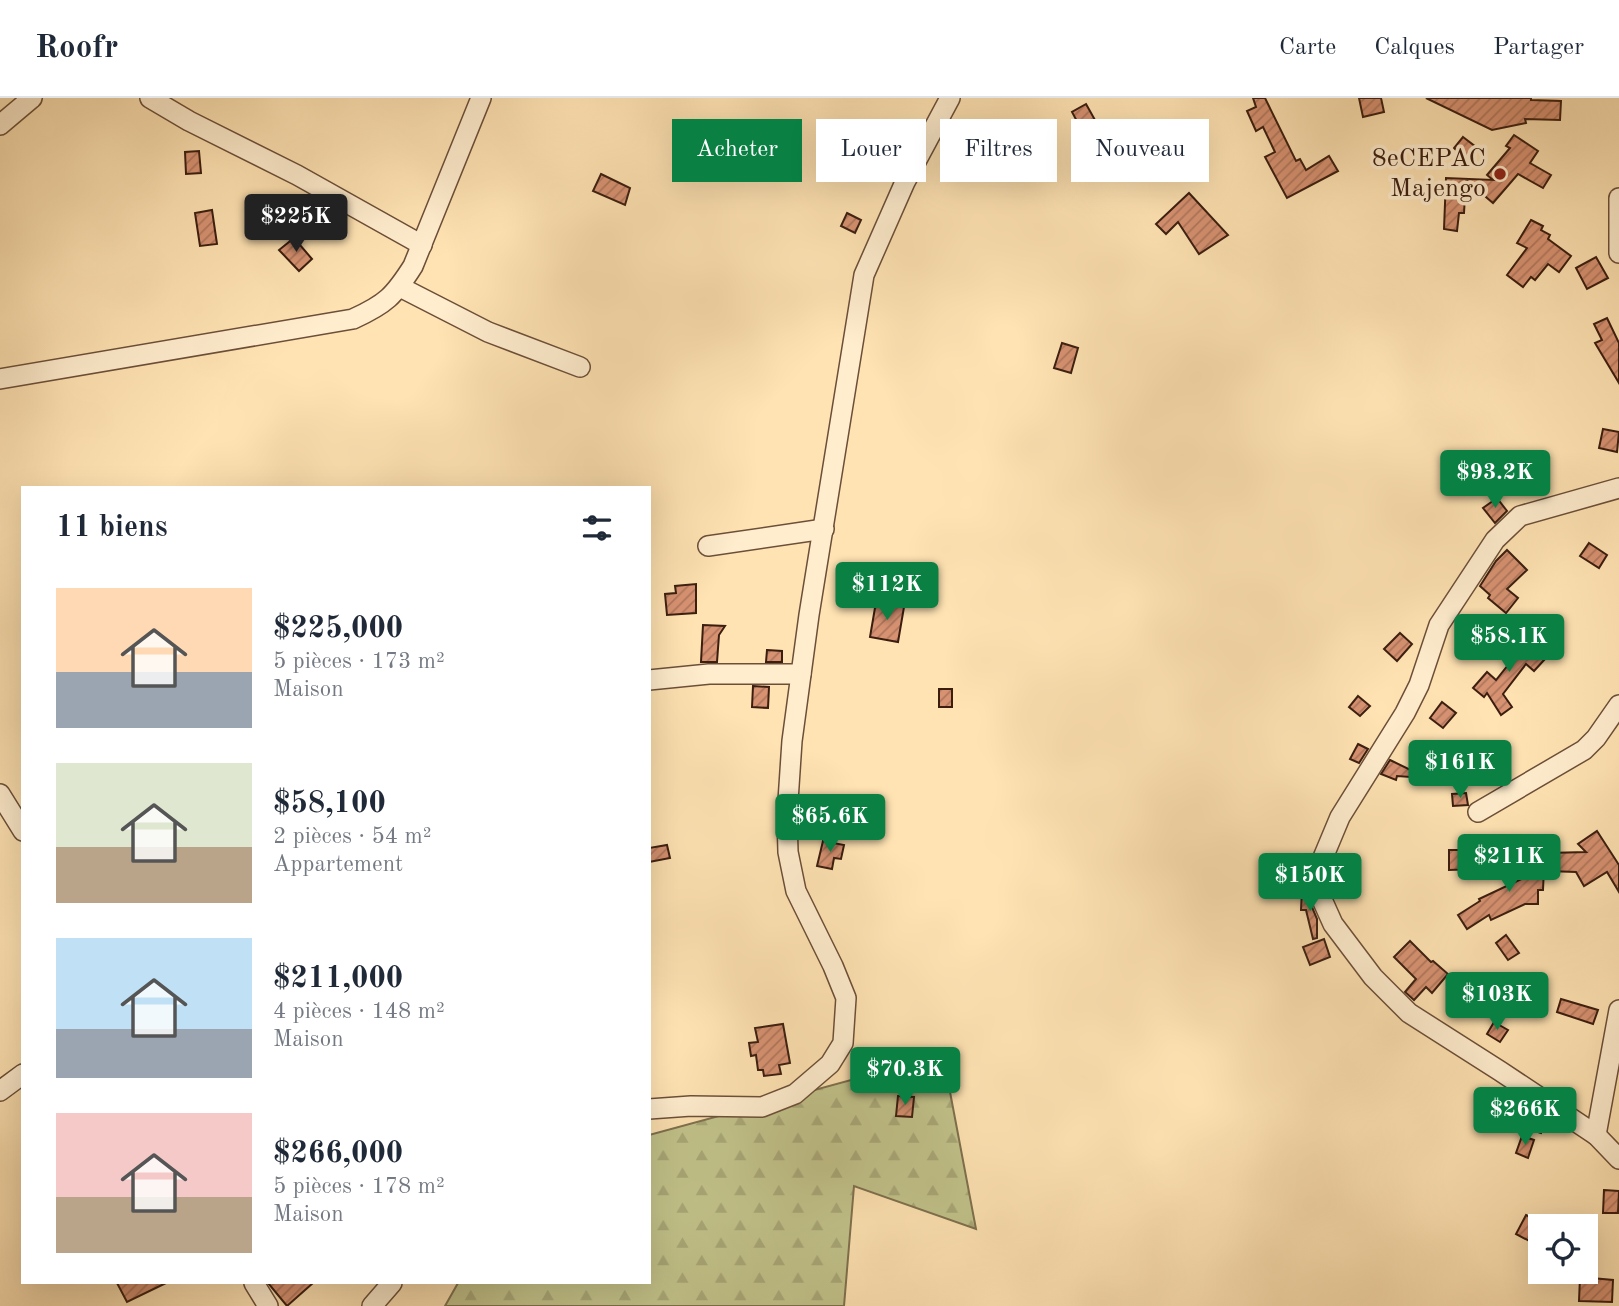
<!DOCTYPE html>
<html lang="fr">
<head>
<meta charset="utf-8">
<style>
	body { margin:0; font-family:"Old Standard TT",serif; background:#f2f2f3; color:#1f2937; height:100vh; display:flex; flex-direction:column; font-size:26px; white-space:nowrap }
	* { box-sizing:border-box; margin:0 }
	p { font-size:23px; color:#747a83 }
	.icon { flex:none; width:38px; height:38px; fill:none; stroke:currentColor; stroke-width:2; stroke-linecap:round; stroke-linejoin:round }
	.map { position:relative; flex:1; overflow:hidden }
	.sheet { position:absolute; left:21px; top:388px; width:630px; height:798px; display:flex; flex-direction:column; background:#fff; border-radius:0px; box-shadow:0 7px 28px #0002 }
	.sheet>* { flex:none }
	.guide { position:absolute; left:672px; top:21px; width:665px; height:63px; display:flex; gap:14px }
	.tools { position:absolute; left:1528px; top:1116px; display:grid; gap:14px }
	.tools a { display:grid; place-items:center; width:70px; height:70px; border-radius:0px; background:#fff; box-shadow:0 7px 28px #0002; font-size:35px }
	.price { position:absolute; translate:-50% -60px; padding:0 16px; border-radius:7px; background:#0b8043; color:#fff; font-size:23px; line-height:46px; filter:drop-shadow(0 2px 4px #0008) }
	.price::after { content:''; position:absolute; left:50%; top:42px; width:21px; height:16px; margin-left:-10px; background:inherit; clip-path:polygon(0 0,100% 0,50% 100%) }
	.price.current { background:#222; color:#fff }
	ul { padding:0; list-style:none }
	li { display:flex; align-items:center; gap:21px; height:175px; padding:0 35px }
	li span { display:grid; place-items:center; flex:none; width:196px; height:140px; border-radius:0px; color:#555 }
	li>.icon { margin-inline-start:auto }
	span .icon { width:84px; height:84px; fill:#fffc; stroke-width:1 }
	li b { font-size:30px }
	h2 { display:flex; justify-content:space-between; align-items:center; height:84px; padding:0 35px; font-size:30px }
	.tag { padding:0 24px; border-radius:0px; background:#fff; box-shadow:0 7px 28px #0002; font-size:24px; line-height:63px }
	.tag.current { background:#0b8043; color:#fff }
	header { display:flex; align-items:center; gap:42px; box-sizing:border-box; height:98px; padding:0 35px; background:#fff; border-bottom:2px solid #e0e1e3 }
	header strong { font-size:33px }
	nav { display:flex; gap:38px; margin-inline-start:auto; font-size:24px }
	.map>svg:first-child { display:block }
	.forest { fill:url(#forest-firs); stroke:#7e704e; stroke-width:2 }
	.building { fill:url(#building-hatch); stroke:#3b1e10; stroke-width:2 }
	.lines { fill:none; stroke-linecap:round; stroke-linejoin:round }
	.minor-casing { stroke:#6c4f39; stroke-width:22 }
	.minor { stroke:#ffedce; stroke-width:19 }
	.poi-dot { fill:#8f2418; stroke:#ffedce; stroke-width:2.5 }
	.labels { text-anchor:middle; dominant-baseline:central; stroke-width:7; stroke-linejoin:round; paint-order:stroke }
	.poi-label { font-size:26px; fill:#3b1e10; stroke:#ffedce; text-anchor:end }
</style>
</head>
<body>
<header>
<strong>Roofr</strong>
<nav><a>Carte</a><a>Calques</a><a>Partager</a></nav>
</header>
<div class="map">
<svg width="1619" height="1208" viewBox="0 0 1619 1208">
	<defs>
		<pattern id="forest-firs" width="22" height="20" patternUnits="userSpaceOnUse" patternTransform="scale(1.75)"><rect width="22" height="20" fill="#c2c38b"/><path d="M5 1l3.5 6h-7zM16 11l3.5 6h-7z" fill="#a8a777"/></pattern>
		<pattern id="building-hatch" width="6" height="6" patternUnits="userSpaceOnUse" patternTransform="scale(1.75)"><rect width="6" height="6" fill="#d79272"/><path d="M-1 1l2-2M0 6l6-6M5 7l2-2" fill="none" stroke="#b0775c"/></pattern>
	</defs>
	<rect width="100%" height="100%" fill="#ffe3b3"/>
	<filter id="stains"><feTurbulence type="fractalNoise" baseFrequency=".00286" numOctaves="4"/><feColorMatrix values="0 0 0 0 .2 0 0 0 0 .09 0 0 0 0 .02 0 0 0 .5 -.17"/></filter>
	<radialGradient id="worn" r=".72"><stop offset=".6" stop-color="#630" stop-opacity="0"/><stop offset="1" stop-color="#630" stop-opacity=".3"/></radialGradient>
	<path class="forest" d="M943 957 976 1131 854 1088 844 1208H445L458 1185H649V1037Z"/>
	<g class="building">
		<path d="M1253 0H1265L1296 63 1300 61 1306 72 1329 58 1338 73 1287 100 1265 59 1275 54 1263 29 1256 33 1247 13 1256 9Z"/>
		<path d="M1359 0H1381L1384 14 1363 19Z"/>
		<path d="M1426 0H1531V2L1561 3 1560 22 1525 21 1526 25 1492 32Z"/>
		<path d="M1086 6 1095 22 1080 29 1072 14Z"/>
		<path d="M1514 37 1538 53 1530 65 1551 77 1543 90 1518 76 1493 105 1466 82 1464 115H1459L1457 133 1444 131 1446 80 1493 82 1487 77 1510 50 1506 48Z"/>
		<path d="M1463 39 1476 49 1466 60 1454 50Z"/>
		<path d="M199 53 201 75 186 76 185 54Z"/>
		<path d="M601 76 630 90 625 107 593 93Z"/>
		<path d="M1189 95 1228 137 1199 156 1178 124 1166 136 1156 126Z"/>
		<path d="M212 112 217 146 200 148 195 115Z"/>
		<path d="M847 115 861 122 855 135 841 128Z"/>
		<path d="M1531 122 1543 128 1541 132 1550 137 1548 141 1571 158 1559 174 1548 166 1535 182 1531 179 1523 189 1507 177 1527 150 1517 145Z"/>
		<path d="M294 140 312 161 299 173 279 152Z"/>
		<path d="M1596 159 1608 180 1587 191 1576 170Z"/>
		<path d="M1607 220 1619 245V285L1595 245 1602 242 1594 226Z"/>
		<path d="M1062 245 1078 250 1071 275 1054 270Z"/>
		<path d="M1603 331 1619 334 1617 354 1599 350Z"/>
		<path d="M1497 400 1507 413 1495 425 1483 410Z"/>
		<path d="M1589 445 1607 457 1599 470 1580 458Z"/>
		<path d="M1507 452 1527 472 1507 491 1518 500 1506 515 1488 500 1490 497 1480 488 1496 463Z"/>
		<path d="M696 486V515L667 517 665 496 676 495 675 488Z"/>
		<path d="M876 504 904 509 898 544 870 539Z"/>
		<path d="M703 527 725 528 719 537 717 564H701Z"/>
		<path d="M1400 535 1412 546 1397 563 1384 551Z"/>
		<path d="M1518 537 1545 561 1534 573 1526 566 1503 596 1512 609 1501 617 1487 595 1484 599 1473 590 1487 574 1496 582 1516 557 1507 549Z"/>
		<path d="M767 552 782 553V564H766Z"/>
		<path d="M753 588 769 589 768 610 752 609Z"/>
		<rect x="939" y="591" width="13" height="18"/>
		<path d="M1358 598 1370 608 1360 618 1349 609Z"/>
		<path d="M1442 604 1456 615 1443 630 1430 620Z"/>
		<path d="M1358 646 1368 651 1359 665 1350 661Z"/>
		<path d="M1390 662 1425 679V680L1397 678 1396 682 1381 676Z"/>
		<path d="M1466 695 1468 707 1453 708 1452 696Z"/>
		<path d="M1597 733 1619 767V794L1607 774 1584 788 1576 774 1548 773V755L1586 754 1578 746Z"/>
		<path d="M823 743 844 747 841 761 834 760 832 771 817 768Z"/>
		<path d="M667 747 670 760 649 764V750Z"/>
		<path d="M1449 752H1477L1478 771 1449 772Z"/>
		<path d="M1520 752 1544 770 1543 792H1538V806H1525L1491 822 1489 817 1467 831 1458 817 1480 803 1479 801 1528 778 1522 773 1527 770H1518L1510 764Z"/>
		<path d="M1302 791 1307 792 1309 802 1317 821V840L1313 841 1306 812H1301Z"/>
		<path d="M1506 837 1519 855 1508 862 1496 845Z"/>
		<path d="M1324 841 1330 859 1310 867 1303 849Z"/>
		<path d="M1410 843 1431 864 1433 863 1448 876 1432 895 1426 889 1414 902 1405 894 1416 881 1394 859Z"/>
		<path d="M1561 901 1598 912 1593 926 1557 914Z"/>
		<path d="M1494 924 1508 932 1500 944 1487 936Z"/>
		<path d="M783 926 790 965 779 967 781 976 764 978 763 972H758L756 957 751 958 749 945 758 944 755 930Z"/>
		<path d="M898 998 914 999 912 1019 896 1018Z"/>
		<path d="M1530 1016 1546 1021 1541 1035 1525 1030Z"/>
		<path d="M1522 1038 1534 1042 1528 1060 1516 1055Z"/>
		<path d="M1604 1092 1619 1093 1618 1115H1603Z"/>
		<path d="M1526 1117 1540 1124V1136L1535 1146 1516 1136Z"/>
		<path d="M1580 1179 1613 1182 1612 1204 1579 1203Z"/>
		<path d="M117 1185H166L127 1204Z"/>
		<path d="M268 1185H313L287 1208Z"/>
	</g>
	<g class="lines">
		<g class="minor-casing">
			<g id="minor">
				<path d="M150 0 189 23 297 77 422 147"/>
				<path d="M0 27 32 0"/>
				<path d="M1619 100V155"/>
				<path d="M400 189 488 234 580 269"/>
				<path d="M0 281 353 221C386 206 394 198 413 168L481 0"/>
				<path d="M1619 390 1520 418 1495 442 1439 527 1419 587 1405 615 1340 719 1322 762 1319 780 1320 797 1333 826 1373 879 1409 915 1500 973 1596 1037 1619 1061"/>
				<path d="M708 448 824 431"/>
				<path d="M649 582 709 576H801"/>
				<path d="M0 696 23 733"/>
				<path d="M1478 714 1584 652 1596 640 1619 607"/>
				<path d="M0 993 23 976"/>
				<path d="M649 1011 691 1008 762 1009 795 996 830 966 843 945 846 900 833 868 796 793 788 754 787 718 792 643 809 517 864 177 905 84 950 0"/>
				<path d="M1596 1037 1619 912"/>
				<path d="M254 1185 268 1208"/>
				<path d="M372 1208 392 1185"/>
			</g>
		</g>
		<use href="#minor" class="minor"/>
	</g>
	<circle class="poi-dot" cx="1500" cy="76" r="7"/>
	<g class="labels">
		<g class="poi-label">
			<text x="1486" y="61">8eCEPAC<tspan x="1486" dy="30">Majengo</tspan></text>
		</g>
	</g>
	<rect width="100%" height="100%" filter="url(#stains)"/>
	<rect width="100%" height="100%" fill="url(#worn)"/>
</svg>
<div class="tools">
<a><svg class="icon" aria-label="locate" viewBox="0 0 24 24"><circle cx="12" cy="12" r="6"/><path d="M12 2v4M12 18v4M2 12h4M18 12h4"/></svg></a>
</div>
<b class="price current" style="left:296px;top:156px">$225K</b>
<b class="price" style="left:1495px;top:412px">$93.2K</b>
<b class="price" style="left:887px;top:524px">$112K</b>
<b class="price" style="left:1509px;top:576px">$58.1K</b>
<b class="price" style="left:1460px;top:702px">$161K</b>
<b class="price" style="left:830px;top:756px">$65.6K</b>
<b class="price" style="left:1509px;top:796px">$211K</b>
<b class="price" style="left:1310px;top:815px">$150K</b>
<b class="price" style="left:1497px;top:934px">$103K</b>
<b class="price" style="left:905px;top:1009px">$70.3K</b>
<b class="price" style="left:1525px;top:1049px">$266K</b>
<div class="guide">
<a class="tag current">Acheter</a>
<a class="tag">Louer</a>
<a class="tag">Filtres</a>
<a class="tag">Nouveau</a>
</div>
<section class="sheet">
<h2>11 biens<svg class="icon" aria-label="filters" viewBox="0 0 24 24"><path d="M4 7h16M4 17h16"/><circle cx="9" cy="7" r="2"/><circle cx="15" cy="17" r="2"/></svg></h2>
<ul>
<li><span style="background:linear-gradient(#ffd9b3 60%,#9aa5b1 0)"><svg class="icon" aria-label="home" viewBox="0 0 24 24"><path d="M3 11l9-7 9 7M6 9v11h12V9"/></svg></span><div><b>$225,000</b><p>5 pièces · 173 m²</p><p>Maison</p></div></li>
<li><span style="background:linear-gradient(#dfe7d0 60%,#b9a48a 0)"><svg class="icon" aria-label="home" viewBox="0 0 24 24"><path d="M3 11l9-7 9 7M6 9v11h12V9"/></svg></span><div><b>$58,100</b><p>2 pièces · 54 m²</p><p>Appartement</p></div></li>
<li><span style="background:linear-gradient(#bfe0f5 65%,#9aa5b1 0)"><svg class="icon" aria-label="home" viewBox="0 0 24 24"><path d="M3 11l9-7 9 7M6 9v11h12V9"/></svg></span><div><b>$211,000</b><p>4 pièces · 148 m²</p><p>Maison</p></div></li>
<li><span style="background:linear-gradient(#f6c9c9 60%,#b9a48a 0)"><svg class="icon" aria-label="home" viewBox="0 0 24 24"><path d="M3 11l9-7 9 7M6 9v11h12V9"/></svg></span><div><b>$266,000</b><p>5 pièces · 178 m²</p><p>Maison</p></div></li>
</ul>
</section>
</div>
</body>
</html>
